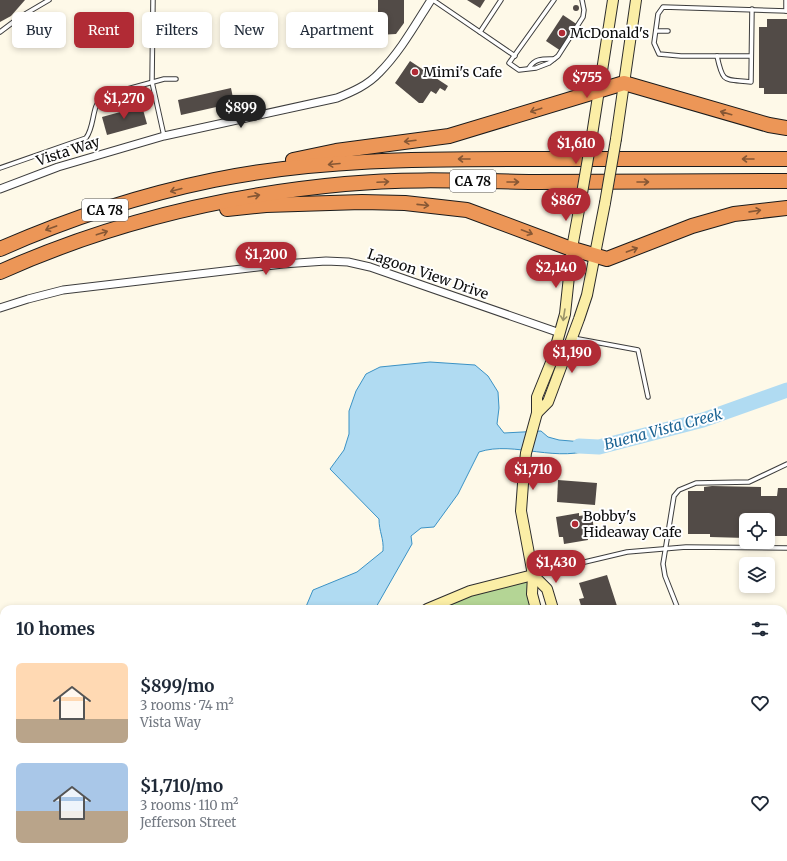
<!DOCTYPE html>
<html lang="en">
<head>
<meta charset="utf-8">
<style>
	body { margin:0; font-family:Merriweather,serif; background:#f2f2f3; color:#1f2937; height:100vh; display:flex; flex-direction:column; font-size:15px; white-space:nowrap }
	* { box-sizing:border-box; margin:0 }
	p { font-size:13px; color:#747a83 }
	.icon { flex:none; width:22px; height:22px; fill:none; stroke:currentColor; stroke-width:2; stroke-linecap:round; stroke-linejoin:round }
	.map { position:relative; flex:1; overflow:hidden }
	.panel { position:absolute; left:0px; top:605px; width:787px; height:256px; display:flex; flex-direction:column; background:#fff; border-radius:12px 12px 0 0; box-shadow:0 2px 6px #0003 }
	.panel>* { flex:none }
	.guide { position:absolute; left:12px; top:12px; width:400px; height:36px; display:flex; gap:8px }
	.buttons { position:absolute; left:739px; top:513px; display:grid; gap:8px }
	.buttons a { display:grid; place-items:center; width:36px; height:36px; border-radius:6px; background:#fff; box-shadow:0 2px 6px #0003; font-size:20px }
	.price { position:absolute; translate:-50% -34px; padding:0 9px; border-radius:14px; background:#b12b35; color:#fff; font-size:13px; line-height:26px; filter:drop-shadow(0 1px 2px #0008) }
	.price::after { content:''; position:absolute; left:50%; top:24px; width:12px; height:9px; margin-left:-6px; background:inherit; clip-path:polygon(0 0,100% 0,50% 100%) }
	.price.active { background:#222; color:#fff }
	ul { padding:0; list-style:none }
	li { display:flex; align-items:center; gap:12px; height:100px; padding:0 16px }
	li span { display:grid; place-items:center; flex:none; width:112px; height:80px; border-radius:6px; color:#555 }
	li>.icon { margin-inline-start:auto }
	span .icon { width:48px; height:48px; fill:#fffc; stroke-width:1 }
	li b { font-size:17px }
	h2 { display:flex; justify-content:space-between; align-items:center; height:48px; padding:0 16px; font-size:17px }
	.chip { padding:0 14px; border-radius:6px; background:#fff; box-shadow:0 2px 6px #0003; font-size:14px; line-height:36px }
	.chip.active { background:#b12b35; color:#fff }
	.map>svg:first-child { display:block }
	.forest { fill:#b4d595 }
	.water { fill:#b0dbf2; stroke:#3b92c5 }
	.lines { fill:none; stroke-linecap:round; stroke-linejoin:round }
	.river { stroke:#b0dbf2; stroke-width:15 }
	.building { fill:#524b47 }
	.lane-casing { stroke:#3d3d3d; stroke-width:5.5 }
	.street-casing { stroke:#3d3d3d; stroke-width:9 }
	.secondary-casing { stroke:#2c2c2c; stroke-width:12 }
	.highway-casing { stroke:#1b1b1b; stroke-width:16 }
	.lane { stroke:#fff; stroke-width:3.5 }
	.street { stroke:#fff; stroke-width:7 }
	.secondary { stroke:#fbeea6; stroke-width:10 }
	.highway { stroke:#ec9657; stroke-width:14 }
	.secondary-bridge-casing { stroke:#2c2c2c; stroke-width:12; stroke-linecap:butt }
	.secondary-bridge { stroke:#fbeea6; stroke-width:10 }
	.oneway { stroke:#865734 }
	.oneway2 { stroke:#9b9368 }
	.poi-dot { fill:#b12b35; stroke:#fff; stroke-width:1.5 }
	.labels { text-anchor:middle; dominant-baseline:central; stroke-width:4; stroke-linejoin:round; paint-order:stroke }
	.shield { fill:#fff; stroke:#545454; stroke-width:1 }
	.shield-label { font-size:13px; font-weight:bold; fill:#0a0a0a }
	.poi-label { font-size:14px; fill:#0a0a0a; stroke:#fff; text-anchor:start }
	.street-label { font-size:14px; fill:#0a0a0a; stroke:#fff }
	.water-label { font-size:15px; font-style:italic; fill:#1b6393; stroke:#fff }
</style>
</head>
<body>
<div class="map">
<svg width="787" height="861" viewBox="0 0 787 861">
	<rect width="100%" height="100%" fill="#fef9e8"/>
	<g class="forest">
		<path d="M530 580 539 609H437L479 592Z"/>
		<path d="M783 816 787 817V861H584V857H783Z"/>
		<path d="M231 857H410L386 861H236Z"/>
	</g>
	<g class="water">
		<path d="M430 362 475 365 488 376 498 392 499 408 497 424 504 433 541 431 548 437 559 440 595 443 599 447C557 465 515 440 479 452L458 494 434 527 421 528 411 536 412 544 375 609H305L313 590 357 572 383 551C384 538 379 532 379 519L330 469 344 450 349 434V411L356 391 366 374 380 367Z"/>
		<path d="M0 718 4 721V849L0 858Z"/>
	</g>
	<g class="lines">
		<path class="river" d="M579 446 599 447 703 420 787 390"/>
	</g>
	<g class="building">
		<path d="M0 0H25L11 16 0 22Z"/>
		<path d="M378 0H404V23L396 34 378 35Z"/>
		<path d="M467 0H485L480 8Z"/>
		<circle cx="576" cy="8" r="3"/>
		<path d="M563 15 578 25 561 51 546 41Z"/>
		<path d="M767 19H787V94H764V88H759V27H767Z"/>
		<path d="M410 61 448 86 445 91 440 88 436 94 431 91 423 103H419L395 83Z"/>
		<path d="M231 88 234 103 181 115 178 100Z"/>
		<path d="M142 106 147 124 107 135 102 117Z"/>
		<path d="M558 480 597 483 595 505 557 502Z"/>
		<path d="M712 486 761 487V496H777L778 488H787V536H768V520H746V538L710 537V534H688V491H704V487Z"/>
		<path d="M579 513V516L592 514 594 531 587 532 588 540 564 544 563 537H559L556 517Z"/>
		<path d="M607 575 618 609H582L579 599 584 598 579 583Z"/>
	</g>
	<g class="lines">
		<g class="lane-casing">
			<g id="lane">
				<path d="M153 0 152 82 164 136"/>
				<path d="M433 0 515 56"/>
				<path d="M554 0 509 63 519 70 536 68 549 63 558 56 583 17 584 10 582 0"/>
				<path d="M786 11V0"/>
				<path d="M656 31H668"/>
				<path d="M0 32 20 17 49 0"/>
				<path d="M480 32 501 0"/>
				<path d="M717 56C723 84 724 79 751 82L752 9"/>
				<path d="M751 56H681L659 54 654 43 658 14 663 7 787 11"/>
				<path d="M529 68C535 58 543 59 554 59"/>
				<path d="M0 168 86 138C95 126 91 108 102 96L164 79H176"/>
				<path d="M573 338 638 350 648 397"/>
				<path d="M534 574 627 552 686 547 787 548"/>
				<path d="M678 609 665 576 663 564 674 496 679 490 696 483 749 482 787 464"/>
				<path d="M783 691 787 692"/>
			</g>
		</g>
		<g class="street-casing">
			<g id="street">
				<path d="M0 189 58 167 164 136 337 98C352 92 368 85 379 73 400 52 415 25 431 0"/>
				<path d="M0 308 28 299 63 290 283 264 326 261 348 262 370 267 560 333"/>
			</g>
		</g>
		<g class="secondary-casing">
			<g id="secondary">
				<path d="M592 135 613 0"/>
				<path d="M616 139 636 0"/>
				<path d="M537 413 548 402 579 319 587 295 605 203"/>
				<path d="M533 575 547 589 553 609"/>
				<path d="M427 609 470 591 533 575"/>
				<path d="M536 609 532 594 533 575 521 511 524 470 526 453 537 413V397L552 360 565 314 572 248 581 199"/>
				<path d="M783 814 787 815"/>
				<path d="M189 861 198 857"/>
			</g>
		</g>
		<g class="highway-casing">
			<g id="highway">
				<path d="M293 160 336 151 449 136 624 83 769 125 787 128"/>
				<path d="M227 209 266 205 362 202 405 203 467 210 566 247 607 259 692 226 734 214 787 208"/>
				<path d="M0 249C68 219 141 195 214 180 317 159 421 159 526 159 613 159 700 159 787 159"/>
				<path d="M0 272C109 223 226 195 345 184 408 178 471 181 534 182 618 182 703 181 787 181"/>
			</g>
		</g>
		<use href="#lane" class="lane"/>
		<use href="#street" class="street"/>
		<use href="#secondary" class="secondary"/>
		<use href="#highway" class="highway"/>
		<g class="secondary-bridge-casing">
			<g id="secondary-bridge">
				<path d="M581 199 592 135"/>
				<path d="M605 203 616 139"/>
			</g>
		</g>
		<use href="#secondary-bridge" class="secondary-bridge"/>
	</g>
	<defs><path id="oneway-shaft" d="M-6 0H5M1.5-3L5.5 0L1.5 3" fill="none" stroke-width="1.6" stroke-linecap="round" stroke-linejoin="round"/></defs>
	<g class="oneway">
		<use href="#oneway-shaft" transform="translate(536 110) rotate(162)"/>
		<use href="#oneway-shaft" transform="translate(726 113) rotate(-164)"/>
		<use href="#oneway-shaft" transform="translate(410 141) rotate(173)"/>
		<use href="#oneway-shaft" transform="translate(464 159) rotate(180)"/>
		<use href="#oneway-shaft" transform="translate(748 159) rotate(180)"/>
		<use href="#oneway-shaft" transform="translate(334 164) rotate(175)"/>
		<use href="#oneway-shaft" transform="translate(383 182) rotate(-3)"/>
		<use href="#oneway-shaft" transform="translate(513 182)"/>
		<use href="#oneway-shaft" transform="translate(643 182)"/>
		<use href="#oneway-shaft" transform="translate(176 190) rotate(165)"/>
		<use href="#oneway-shaft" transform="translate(254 196) rotate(-10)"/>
		<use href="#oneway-shaft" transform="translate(423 205) rotate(6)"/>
		<use href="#oneway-shaft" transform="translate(755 211) rotate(-8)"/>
		<use href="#oneway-shaft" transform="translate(51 228) rotate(160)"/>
		<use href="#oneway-shaft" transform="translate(527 232) rotate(21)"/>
		<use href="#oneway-shaft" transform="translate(102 233) rotate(-18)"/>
		<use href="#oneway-shaft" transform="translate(632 250) rotate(-20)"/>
	</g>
	<use class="oneway2" href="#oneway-shaft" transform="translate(564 315) rotate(99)"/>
	<g class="poi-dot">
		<circle cx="562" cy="33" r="4"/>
		<circle cx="415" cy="72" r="4"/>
		<circle cx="575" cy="524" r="4"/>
	</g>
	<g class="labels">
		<g class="shield">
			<rect x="450" y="170" width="46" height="22" rx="3"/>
			<rect x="82" y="199" width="46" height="22" rx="3"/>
		</g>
		<g class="shield-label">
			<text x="473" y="181">CA 78</text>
			<text x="105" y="210">CA 78</text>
		</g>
		<g class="poi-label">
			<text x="570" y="33">McDonald's</text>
			<text x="423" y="72">Mimi's Cafe</text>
			<text x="583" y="516">Bobby's<tspan x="583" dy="16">Hideaway Cafe</tspan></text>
		</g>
		<g class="street-label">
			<text transform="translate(68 151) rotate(-18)">Vista Way</text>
			<text transform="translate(428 274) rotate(19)">Lagoon View Drive</text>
		</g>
		<g class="water-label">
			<text transform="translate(663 429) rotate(-15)">Buena Vista Creek</text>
		</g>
	</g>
</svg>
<div class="buttons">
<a><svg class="icon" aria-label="locate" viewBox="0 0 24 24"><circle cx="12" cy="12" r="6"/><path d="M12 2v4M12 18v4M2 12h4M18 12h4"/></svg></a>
<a><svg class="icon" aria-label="layers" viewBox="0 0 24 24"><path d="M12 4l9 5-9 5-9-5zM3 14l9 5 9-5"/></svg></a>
</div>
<b class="price" style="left:587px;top:99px">$755</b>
<b class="price" style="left:124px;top:120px">$1,270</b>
<b class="price active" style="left:241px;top:129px">$899</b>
<b class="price" style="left:576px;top:165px">$1,610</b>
<b class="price" style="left:566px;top:222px">$867</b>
<b class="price" style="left:266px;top:276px">$1,200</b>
<b class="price" style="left:556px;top:289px">$2,140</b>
<b class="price" style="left:572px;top:374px">$1,190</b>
<b class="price" style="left:533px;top:491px">$1,710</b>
<b class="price" style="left:556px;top:584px">$1,430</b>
<div class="guide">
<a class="chip">Buy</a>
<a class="chip active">Rent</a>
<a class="chip">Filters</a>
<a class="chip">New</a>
<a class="chip">Apartment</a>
</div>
<section class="panel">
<h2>10 homes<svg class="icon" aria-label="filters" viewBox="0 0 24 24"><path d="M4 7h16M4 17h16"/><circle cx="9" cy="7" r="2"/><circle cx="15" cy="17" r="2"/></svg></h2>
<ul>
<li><span style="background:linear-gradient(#ffd9b3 70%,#b9a48a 0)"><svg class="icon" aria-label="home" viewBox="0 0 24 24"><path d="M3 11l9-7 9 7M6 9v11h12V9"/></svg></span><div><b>$899/mo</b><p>3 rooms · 74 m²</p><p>Vista Way</p></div><svg class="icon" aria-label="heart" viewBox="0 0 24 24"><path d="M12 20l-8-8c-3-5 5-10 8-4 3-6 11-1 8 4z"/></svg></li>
<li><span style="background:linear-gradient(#a9c7e8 60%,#b9a48a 0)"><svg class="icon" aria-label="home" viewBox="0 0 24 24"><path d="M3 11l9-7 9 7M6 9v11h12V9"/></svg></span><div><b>$1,710/mo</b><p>3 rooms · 110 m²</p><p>Jefferson Street</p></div><svg class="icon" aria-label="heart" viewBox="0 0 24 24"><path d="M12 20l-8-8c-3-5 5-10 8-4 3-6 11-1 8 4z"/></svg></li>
</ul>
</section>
</div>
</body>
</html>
